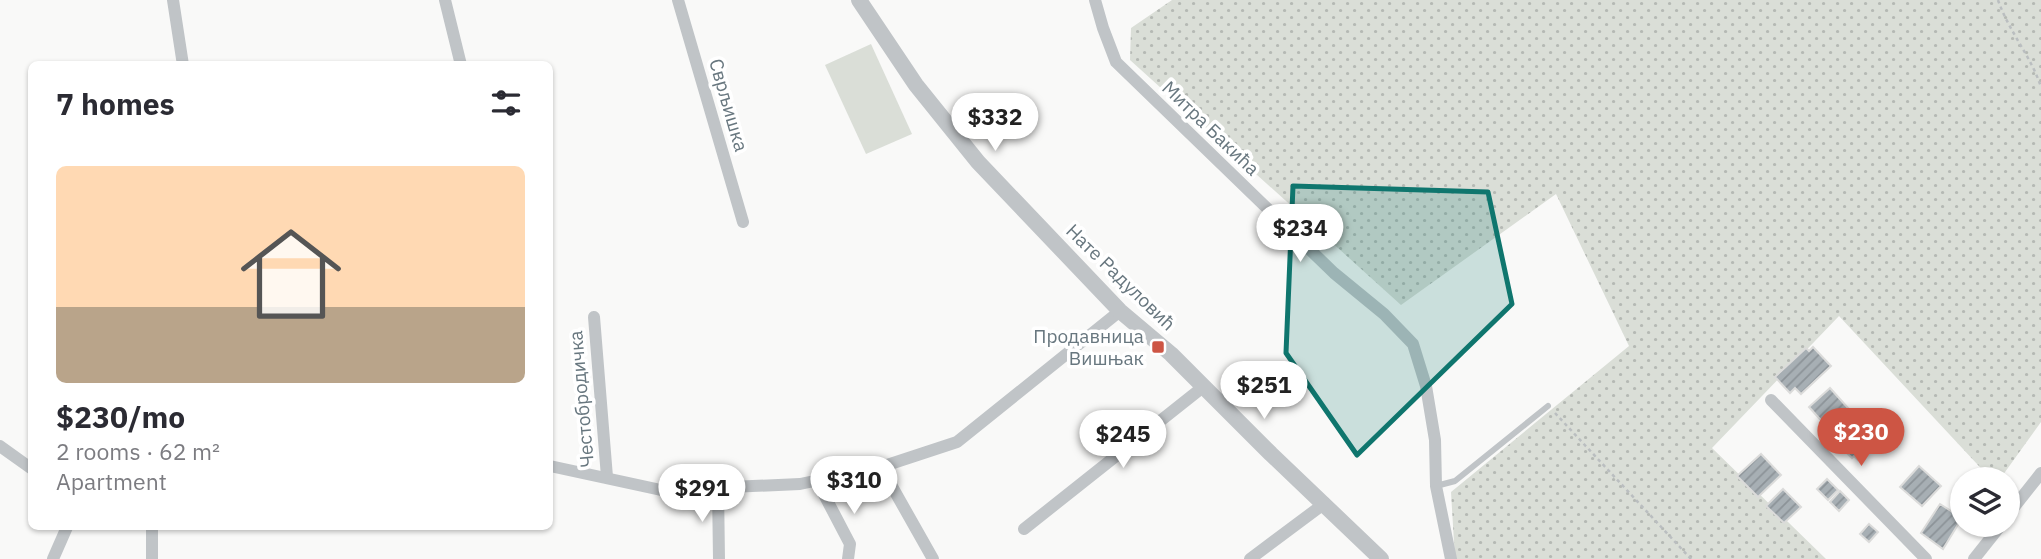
<!DOCTYPE html>
<html lang="en">
<head>
<meta charset="utf-8">
<style>
	body { margin:0; font-family:"IBM Plex Sans",sans-serif; background:#f2f2f3; color:#2b2b33; height:100vh; display:flex; flex-direction:column; font-size:26px; white-space:nowrap }
	* { box-sizing:border-box; margin:0 }
	p { font-size:23px; color:#7c7c81 }
	.icon { flex:none; width:38px; height:38px; fill:none; stroke:currentColor; stroke-width:2; stroke-linecap:round; stroke-linejoin:round }
	.map { position:relative; flex:1; overflow:hidden }
	.side { position:absolute; left:28px; top:61px; width:525px; height:469px; display:flex; flex-direction:column; background:#fff; border-radius:10px; box-shadow:0 2px 5px #0004 }
	.side>* { flex:none }
	.tools { position:absolute; left:1950px; top:467px; display:grid; gap:14px }
	.tools a { display:grid; place-items:center; width:70px; height:70px; border-radius:50%; background:#fff; box-shadow:0 2px 5px #0004; font-size:35px }
	.price { position:absolute; translate:-50% -60px; padding:0 16px; border-radius:24px; background:#fff; color:#222; font-size:23px; line-height:46px; filter:drop-shadow(0 2px 4px #0008) }
	.price::after { content:''; position:absolute; left:50%; top:42px; width:21px; height:16px; margin-left:-10px; background:inherit; clip-path:polygon(0 0,100% 0,50% 100%) }
	.price.selected { background:#cd5544; color:#fff }
	ul { padding:0; list-style:none }
	li { display:grid; align-content:center; gap:14px; height:371px; padding:0 28px }
	li+li { border-top:2px solid #e1e1e2 }
	li span { display:grid; place-items:center; height:217px; border-radius:10px; color:#555 }
	li>.icon { margin-inline-start:auto }
	span .icon { width:126px; height:126px; fill:#fffc; stroke-width:1 }
	li b { font-size:30px }
	h2 { display:flex; justify-content:space-between; align-items:center; height:84px; padding:0 28px; font-size:30px }
	.map>svg:first-child { display:block }
	.grass { fill:url(#grass-dots) }
	.pitch { fill:#daded7 }
	.building { fill:url(#building-hatch); stroke:#dbdbda; stroke-width:2 }
	.lines { fill:none; stroke-linecap:round; stroke-linejoin:round }
	.path { stroke:#babec0; stroke-width:2.5; stroke-dasharray:3.5 3.5; stroke-linecap:butt }
	.service { stroke:#c0c4c7; stroke-width:6 }
	.minor { stroke:#c0c4c7; stroke-width:12 }
	.tertiary { stroke:#c0c4c7; stroke-width:16 }
	.marked { fill:#0f766e; fill-opacity:0.2; stroke:#0f766e; stroke-width:5; stroke-linejoin:round }
	.poi-dot { fill:#cd5544; stroke:#fff; stroke-width:2.5 }
	.labels { text-anchor:middle; dominant-baseline:central; stroke-width:7; stroke-linejoin:round; paint-order:stroke }
	.street-label { font-size:19px; fill:#68777f; stroke:#fff }
	.poi-label { font-size:19px; fill:#68777f; stroke:#fff; text-anchor:end }
</style>
</head>
<body>
<div class="map">
<svg width="2041" height="559" viewBox="0 0 2041 559">
	<defs>
		<pattern id="grass-dots" width="8" height="8" patternUnits="userSpaceOnUse" patternTransform="scale(1.75)"><rect width="8" height="8" fill="#daded7"/><path d="M2 2h.1M6 6h.1" fill="none" stroke="#b5b9b4" stroke-width="1.8" stroke-linecap="round"/></pattern>
		<pattern id="building-hatch" width="6" height="6" patternUnits="userSpaceOnUse" patternTransform="scale(1.75)"><rect width="6" height="6" fill="#a7afb4"/><path d="M-1 1l2-2M0 6l6-6M5 7l2-2" fill="none" stroke="#8c9398"/></pattern>
	</defs>
	<rect width="100%" height="100%" fill="#f9f9f8"/>
	<path class="grass" d="M1172 0H2041V422L2000 479H1991L1839 316 1712 448 1826 559H1455L1451 492 1629 346 1556 194 1401 305 1130 60 1131 28Z"/>
	<path class="pitch" d="M871 44 912 134 866 154 825 65Z"/>
	<g class="building">
		<path d="M1813 347 1831 366 1801 394 1795 388 1790 393 1775 377 1806 348 1809 351Z"/>
		<path d="M1830 388 1848 408 1827 427 1809 407Z"/>
		<path d="M1861 411 1871 422 1869 425 1881 437 1858 460 1854 456 1852 458 1842 448 1845 446 1835 435Z"/>
		<path d="M1761 454 1781 475 1758 497 1737 476Z"/>
		<path d="M1919 466 1941 486 1922 506 1900 487Z"/>
		<path d="M1827 479 1838 490 1828 500 1817 489Z"/>
		<path d="M1783 489 1801 507 1784 523 1766 506Z"/>
		<path d="M1840 491 1849 500 1839 511 1830 502Z"/>
		<path d="M1940 504 1962 518 1943 549 1921 533Z"/>
		<path d="M1869 524 1878 532 1869 542 1860 534Z"/>
	</g>
	<g class="lines">
		<g class="path">
			<path d="M1998 0C2009 32 2031 56 2041 87"/>
			<path d="M1555 413 1691 559"/>
		</g>
		<path class="service" d="M1436 486 1455 481 1548 406"/>
		<g class="minor">
			<path d="M173 0 183 65"/>
			<path d="M445 0 461 65"/>
			<path d="M678 0 743 222"/>
			<path d="M1095 0 1103 28 1116 62 1334 273 1384 314 1413 344 1426 386 1435 440 1436 486 1451 559"/>
			<path d="M594 317 607 477"/>
			<path d="M1771 400 1926 559"/>
			<path d="M0 446 32 469"/>
			<path d="M550 466 661 490 800 484 881 467 957 442 1120 311"/>
			<path d="M881 467 933 559"/>
			<path d="M817 481 850 544 848 559"/>
			<path d="M718 488 719 559"/>
			<path d="M2007 516 2041 473"/>
			<path d="M1024 529 1203 387"/>
			<path d="M53 559 67 527"/>
			<path d="M152 559V527"/>
			<path d="M1250 559 1325 503"/>
			<path d="M1974 559 2001 525"/>
		</g>
		<path class="tertiary" d="M859 0 916 85 978 162 1120 311 1171 354 1271 454 1381 559"/>
	</g>
	<path class="marked" d="M1293 186 1488 192 1512 304 1357 455 1286 353Z"/>
	<rect class="poi-dot" x="1151" y="340" width="14" height="14" rx="3.5"/>
	<g class="labels">
		<g class="street-label">
			<text transform="translate(729 105) rotate(74)">Сврљишка</text>
			<text transform="translate(1211 128) rotate(44)">Митра Бакића</text>
			<text transform="translate(1121 277) rotate(44)">Нате Радуловић</text>
			<text transform="translate(581 399) rotate(-95)">Честобродичка</text>
		</g>
		<g class="poi-label">
			<text x="1144" y="336">Продавница<tspan x="1144" dy="22">Вишњак</tspan></text>
		</g>
	</g>
</svg>
<div class="tools">
<a><svg class="icon" aria-label="layers" viewBox="0 0 24 24"><path d="M12 4l9 5-9 5-9-5zM3 14l9 5 9-5"/></svg></a>
</div>
<b class="price" style="left:995px;top:153px">$332</b>
<b class="price" style="left:1300px;top:264px">$234</b>
<b class="price" style="left:1264px;top:421px">$251</b>
<b class="price selected" style="left:1861px;top:468px">$230</b>
<b class="price" style="left:1123px;top:470px">$245</b>
<b class="price" style="left:854px;top:516px">$310</b>
<b class="price" style="left:702px;top:524px">$291</b>
<section class="side">
<h2>7 homes<svg class="icon" aria-label="filters" viewBox="0 0 24 24"><path d="M4 7h16M4 17h16"/><circle cx="9" cy="7" r="2"/><circle cx="15" cy="17" r="2"/></svg></h2>
<ul>
<li><span style="background:linear-gradient(#ffd9b3 65%,#b9a48a 0)"><svg class="icon" aria-label="home" viewBox="0 0 24 24"><path d="M3 11l9-7 9 7M6 9v11h12V9"/></svg></span><div><b>$230/mo</b><p>2 rooms · 62 m²</p><p>Apartment</p></div></li>
</ul>
</section>
</div>
</body>
</html>
